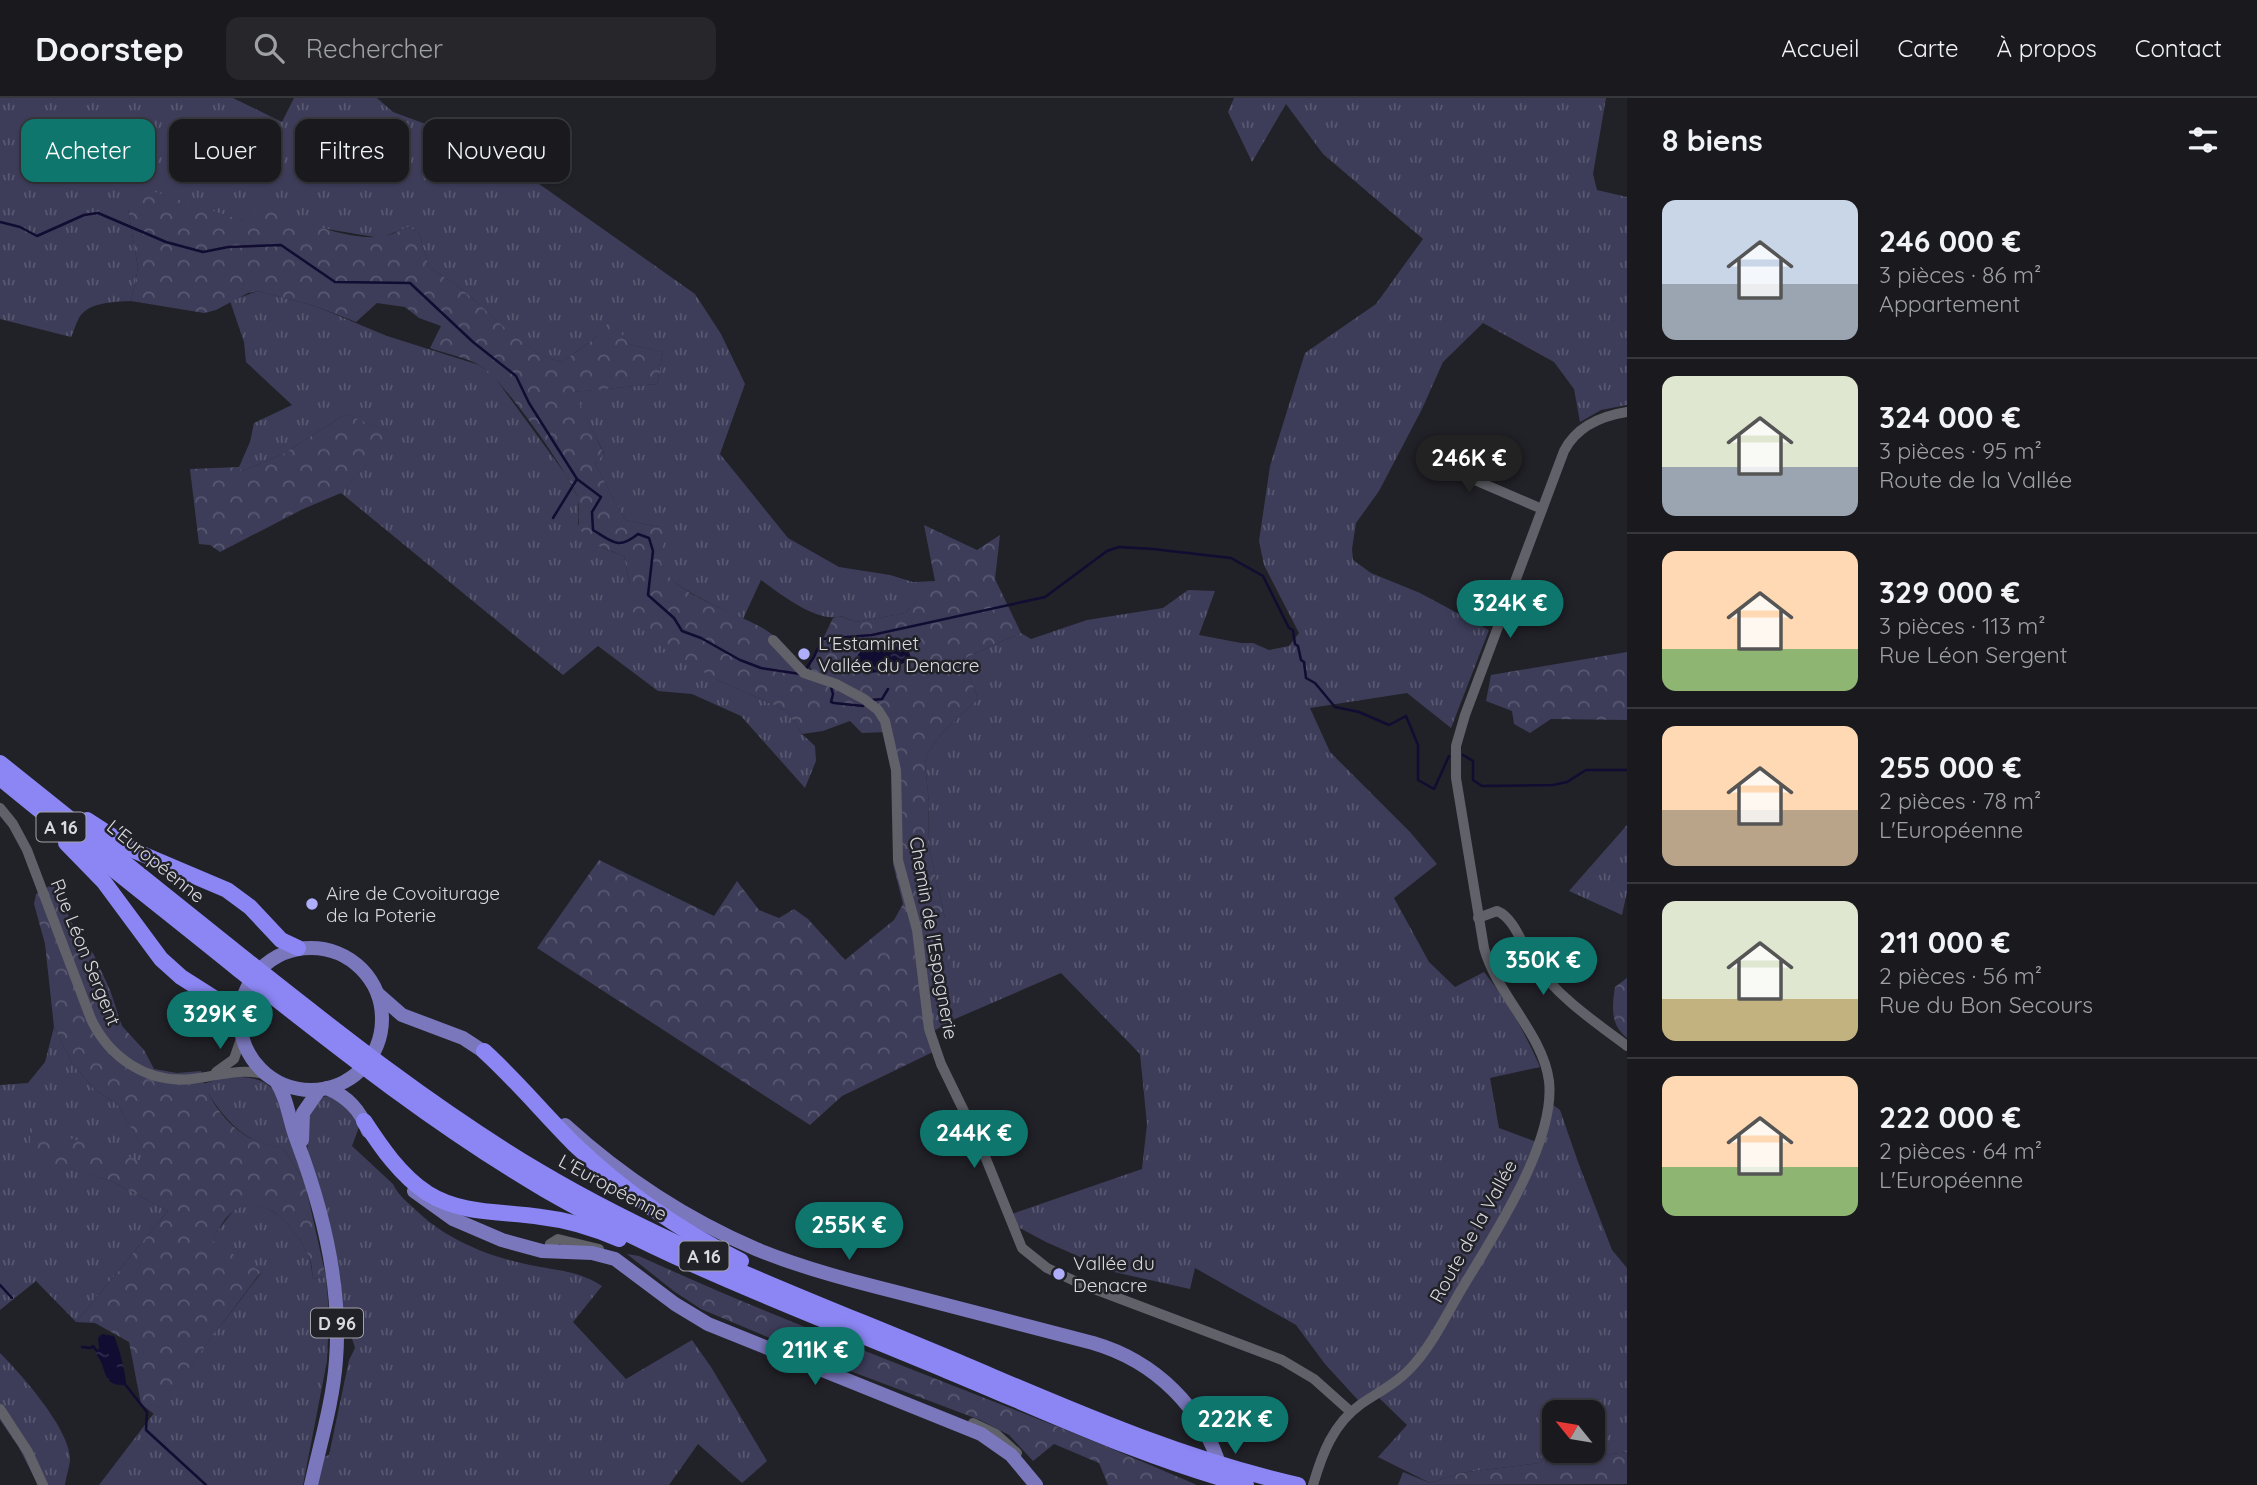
<!DOCTYPE html>
<html lang="fr">
<head>
<meta charset="utf-8">
<style>
	body { margin:0; font-family:Quicksand,sans-serif; background:#26262b; color:#f1f3f6; height:100vh; display:flex; flex-direction:column; font-size:26px; white-space:nowrap }
	* { box-sizing:border-box; margin:0 }
	p { font-size:23px; color:#9fa0a4 }
	.icon { flex:none; width:38px; height:38px; fill:none; stroke:currentColor; stroke-width:2; stroke-linecap:round; stroke-linejoin:round }
	.map { position:relative; flex:1; overflow:hidden }
	.panel { display:flex; flex-direction:column; background:#19191e; width:630px }
	.panel>* { flex:none }
	.hud { position:absolute; left:21px; top:21px; width:665px; height:63px; display:flex; gap:14px }
	.needle { width:46px; rotate:300deg }
	.controls { position:absolute; left:1542px; top:1302px; display:grid; gap:14px }
	.controls a { display:grid; place-items:center; width:63px; height:63px; border-radius:14px; background:#19191e; box-shadow:0 2px 5px #0004,0 0 0 2px #37383c; font-size:35px }
	.price { position:absolute; translate:-50% -60px; padding:0 16px; border-radius:24px; background:#0f766e; color:#fff; font-size:23px; line-height:46px; filter:drop-shadow(0 2px 4px #0008) }
	.price::after { content:''; position:absolute; left:50%; top:42px; width:21px; height:16px; margin-left:-10px; background:inherit; clip-path:polygon(0 0,100% 0,50% 100%) }
	.price.active { background:#222; color:#fff }
	ul { padding:0; list-style:none }
	li { display:flex; align-items:center; gap:21px; height:175px; padding:0 35px }
	li+li { border-top:2px solid #37383c }
	li span { display:grid; place-items:center; flex:none; width:196px; height:140px; border-radius:14px; color:#555 }
	li>.icon { margin-inline-start:auto }
	span .icon { width:84px; height:84px; fill:#fffc; stroke-width:1 }
	li b { font-size:30px }
	h2 { display:flex; justify-content:space-between; align-items:center; height:84px; padding:0 35px; font-size:30px }
	.pill { padding:0 24px; border-radius:14px; background:#19191e; box-shadow:0 2px 5px #0004,0 0 0 2px #37383c; font-size:24px; line-height:63px }
	.pill.active { background:#0f766e; color:#fff }
	header { display:flex; align-items:center; gap:42px; box-sizing:border-box; height:98px; padding:0 35px; background:#19191e; border-bottom:2px solid #37383c }
	header strong { font-size:33px }
	nav { display:flex; gap:38px; margin-inline-start:auto; font-size:24px }
	.search { width:490px; height:63px; background:#26262b; display:flex; align-items:center; gap:18px; box-sizing:border-box; padding:0 24px; border-radius:14px; color:#9fa0a4; font-size:26px }
	main { display:flex; flex:1; min-height:0 }
	.map>svg:first-child { display:block }
	.grass { fill:url(#grass-tufts); fill-rule:evenodd }
	.forest { fill:url(#forest-crowns) }
	.water { fill:url(#water-ripples) }
	.lines { fill:none; stroke-linecap:round; stroke-linejoin:round }
	.stream { stroke:#110c31; stroke-width:2.5 }
	.minor { stroke:#606169; stroke-width:10 }
	.major { stroke:#7a77bc; stroke-width:14 }
	.highway { stroke:#8b86f3; stroke-width:16 }
	.poi-dot { fill:#aeaefb; stroke:#212128; stroke-width:2.5 }
	.labels { text-anchor:middle; dominant-baseline:central; stroke-width:5; stroke-linejoin:round; paint-order:stroke }
	.shield { fill:#212128; stroke:#a2a2a7; stroke-width:2 }
	.shield-label { font-size:18px; font-weight:bold; fill:#d9d9de }
	.poi-label { font-size:19px; fill:#d9d9de; stroke:#212128; text-anchor:start }
	.street-label { font-size:19px; fill:#d9d9de; stroke:#212128 }
</style>
</head>
<body>
<header>
<strong>Doorstep</strong>
<div class="search"><svg class="icon" aria-label="search" viewBox="0 0 24 24"><circle cx="10" cy="10" r="6"/><path d="M15 15l6 6"/></svg>Rechercher</div>
<nav><a>Accueil</a><a>Carte</a><a>À propos</a><a>Contact</a></nav>
</header>
<main>
<div class="map">
<svg width="1627" height="1387" viewBox="0 0 1627 1387">
	<defs>
		<pattern id="grass-tufts" width="24" height="20" patternUnits="userSpaceOnUse" patternTransform="scale(1.75)"><rect width="24" height="20" fill="#3d3d5a"/><path d="M3 7l-1-3M5 7V3M7 7l1-3M15 17l-1-3M17 17v-4M19 17l1-3" fill="none" stroke="#585871"/></pattern>
		<pattern id="forest-crowns" width="20" height="18" patternUnits="userSpaceOnUse" patternTransform="scale(1.75)"><rect width="20" height="18" fill="#3d3d5a"/><path d="M2 6a3 3 0 1 1 6 0M12 15a3 3 0 1 1 6 0" fill="none" stroke="#585871"/></pattern>
		<pattern id="water-ripples" width="26" height="14" patternUnits="userSpaceOnUse" patternTransform="scale(1.75)"><rect width="26" height="14" fill="#110c31"/><path d="M2 4q2-2 4 0t4 0M15 11q2-2 4 0t4 0" fill="none" stroke="#332f4e"/></pattern>
	</defs>
	<rect width="100%" height="100%" fill="#212128"/>
	<g class="grass">
		<path d="M0 0H233L282 24 294 0H377L393 14 450 35 460 30 695 196 721 236 745 286 720 356 788 440 839 469 890 477 913 484 936 483 905 515 856 524 841 518C818 526 779 495 761 482L743 521C725 512 670 489 664 472 658 459 660 443 659 429L625 422 595 366 604 355 573 294 657 286 663 254 629 246 611 223 594 241 562 264C527 258 492 216 465 194 454 185 441 177 429 169L419 135 409 129 380 140 327 131 244 123 200 110 128 111 138 170 131 203C113 204 86 204 78 222 75 228 74 233 71 239L0 221Z"/>
		<path d="M1234 0H1606L1593 76 1597 92 1627 99V307L1601 312 1580 324 1574 291 1554 264 1483 225 1443 264 1422 311 1379 393 1356 425 1352 451 1353 462 1371 475 1420 495 1489 532 1451 630 1407 595 1310 610 1330 654 1410 734 1437 766 1394 800 1429 864 1455 889 1484 874C1506 901 1526 936 1540 969L1490 980 1499 1030 1542 1046 1553 1007 1560 1012 1578 1064 1612 1152 1627 1170V1354L1460 1375 1430 1385 1378 1359 1407 1327 1373 1294 1358 1302 1325 1266 1296 1227 1195 1170 1190 1191 1114 1174 1046 1144 1016 1128 1012 1116 1142 1071 1147 1026 1140 956 1061 875 955 921 930 935 922 900 945 821 928 744 929 704 925 666 927 656 943 634 978 601 963 561 1021 535 1031 541 1087 522 1163 510 1188 492 1215 493 1199 537 1241 545H1253L1269 552 1289 548 1299 535 1264 467 1259 443 1270 368 1305 255 1376 206 1423 141 1323 56 1286 6 1252 64 1228 14ZM1554 1314H1592V1353H1554Z"/>
		<path d="M258 193 315 208 387 238 479 267 488 273 496 281 566 377 578 400V426L603 450 624 458 630 488 716 581 787 613 802 636 815 648 816 663 805 690 741 618 692 596 658 593 598 548 563 577 341 395 393 336 346 316 283 356 242 373 239 369 250 344 254 325 292 307 246 264 244 244 230 203Z"/>
		<path d="M1627 727V794L1622 817 1569 793Z"/>
		<path d="M54 929 72 965 94 991 117 1006 154 1068 30 1028V1059L111 1083 168 1113 76 1224 36 1183 0 1212V987L28 985 45 964Z"/>
		<path d="M240 979C257 980 267 983 278 997L305 1085 284 1051C275 1048 265 1047 257 1043 233 1033 215 1008 203 986L222 980Z"/>
		<path d="M330 998 345 1007 359 1029 352 1048 393 1086C398 1097 409 1106 418 1114 447 1142 490 1159 530 1167 558 1173 577 1172 602 1188L573 1224 626 1281 692 1242 711 1269 767 1363 742 1385 698 1346 669 1387H315L323 1359 329 1357 349 1262 355 1250 343 1212 340 1177 322 1101 308 1053 306 1032 309 1013 318 999Z"/>
		<path d="M249 1105C276 1107 299 1135 309 1159 311 1165 312 1174 313 1181L326 1179 329 1215 327 1263 303 1387H99L261 1175 210 1142 234 1112Z"/>
		<path d="M0 1255C21 1276 69 1330 70 1360 70 1368 66 1379 65 1387H38L18 1348 0 1322Z"/>
	</g>
	<g class="forest">
		<path d="M143 90 244 123 261 107C298 120 338 141 378 139 388 139 400 132 409 129L419 135 429 169C441 177 454 185 465 194 492 216 528 258 562 264L594 241 611 222 629 246 663 254 657 286 574 294 604 356 595 366 625 422 659 429 667 437C665 444 660 454 661 462 665 498 750 516 774 538 791 553 788 563 812 573L810 568 833 520 840 518 856 524 905 515 935 483 924 427 977 452 1000 437 995 481 1021 535 963 561 978 601 943 634 927 656 925 666 929 704 928 744 945 821 953 885 923 900 935 953 842 998 810 1027 537 850 599 762 714 818 737 783 759 812 779 820 794 811 808 821 845 862 894 822 903 806 893 766 899 728 887 634 862 635 850 623 823 633 802 636 787 613 716 581 668 554 634 524 630 488 624 458C610 452 590 447 582 434 575 424 581 410 577 398 566 371 504 283 481 268 466 259 446 256 430 250L441 228 419 220 405 209 377 205 356 224 315 208 258 193 248 195 216 212 204 215 131 203 138 170 128 111Z"/>
		<path d="M346 316 394 336 341 395 303 411 220 454 210 447 199 446 190 371 239 369 242 373 283 356Z"/>
		<path d="M1627 554V622L1551 621 1530 635 1514 626 1512 613 1486 603 1491 577Z"/>
		<path d="M53 786 73 827 94 857 110 892 122 928 144 952 154 971 177 975 201 973C206 1001 230 1033 257 1043 266 1047 275 1048 284 1051L305 1085 326 1179 313 1181C312 1174 312 1165 309 1159 299 1134 264 1091 235 1112 225 1118 218 1133 211 1142L261 1174 154 1316 141 1306 129 1244 95 1225 76 1224 168 1113 111 1083 30 1060V1027L153 1067 117 1006 94 991 72 965 54 929 45 846 34 806 36 796Z"/>
		<path d="M1627 880V940C1610 927 1612 908 1615 889Z"/>
		<path d="M627 1156 639 1158C822 1242 1013 1306 1197 1387H1108L1099 1365 1054 1346 1033 1363 1009 1337 980 1322 829 1265 701 1211 675 1194Z"/>
		<path d="M1627 1354V1386L1398 1387 1403 1374 1430 1385 1460 1375Z"/>
	</g>
	<g class="water">
		<path d="M873 546C885 550 895 547 907 550L911 559 909 563C892 569 867 584 854 567 857 554 862 551 873 546Z"/>
		<path d="M102 1236 114 1238C118 1245 127 1279 126 1287 100 1289 108 1269 96 1256L99 1250 98 1240Z"/>
	</g>
	<g class="lines">
		<g class="stream">
			<path d="M0 124 20 129 37 138 84 117 98 115 166 144 203 154 228 149 281 147 335 184 410 185 473 244 516 278 529 305 577 381 601 399 592 414 593 432C613 444 618 452 638 436L649 440 653 453 648 497 674 520 682 533 701 540 740 562 761 570 800 576"/>
			<path d="M553 420 577 381"/>
			<path d="M805 572 814 559 822 541 872 537 1045 499 1107 453 1119 449 1153 451 1231 460 1263 478 1289 530 1293 532 1295 546 1298 548 1301 562 1304 564 1306 580 1315 585 1335 609 1359 614 1389 627 1406 618 1418 647V682L1434 691 1449 658"/>
			<path d="M831 589 833 596 831 604 834 605 863 608 866 605"/>
			<path d="M872 602 882 601 888 591"/>
			<path d="M1463 657 1473 663V682L1482 688 1553 687 1567 684 1586 672H1627"/>
			<path d="M0 1187 12 1200"/>
			<path d="M82 1249 91 1250 93 1248 97 1253"/>
			<path d="M124 1285 147 1314 146 1332 206 1387"/>
		</g>
		<g class="minor">
			<path d="M1456 345 1453 360 1459 371 1470 380 1542 411"/>
			<path d="M773 542 804 575 836 586 864 601 878 612 885 623 896 672 898 762 917 832 929 931 941 966 980 1046 1022 1150 1047 1170 1081 1186 1282 1262 1314 1281 1351 1314"/>
			<path d="M0 710 13 726 27 752 91 921C109 959 147 986 192 981 218 978 241 969 267 977"/>
			<path d="M1478 820 1497 813C1515 820 1523 850 1534 865 1557 898 1595 924 1627 948"/>
			<path d="M216 974 234 961 242 938"/>
			<path d="M551 1154 550 1146 558 1141 599 1151"/>
			<path d="M0 1311 28 1354 43 1387"/>
			<path d="M973 1325 996 1336 1017 1355"/>
			<path d="M1313 1387C1322 1356 1333 1326 1361 1306 1380 1293 1401 1283 1416 1264 1434 1243 1447 1216 1461 1192 1492 1140 1556 1045 1549 983 1543 936 1497 897 1484 850L1456 680V648L1465 617 1564 353C1577 328 1601 318 1627 314"/>
		</g>
		<g class="major">
			<circle cx="311" cy="921" r="71"/>
			<path d="M378 896 402 917 463 940 492 959"/>
			<path d="M276 983C288 1001 289 1023 297 1043 323 1112 342 1187 336 1262 333 1304 320 1346 311 1387"/>
			<path d="M327 990C348 999 360 1012 368 1033"/>
			<path d="M565 1027C621 1078 686 1121 756 1151 805 1171 856 1184 908 1197 969 1213 1031 1229 1093 1245 1155 1263 1203 1310 1221 1372"/>
			<path d="M302 1042 303 1015 319 992"/>
			<path d="M414 1093 453 1121 502 1142 542 1153 592 1155 615 1161 675 1206 708 1226 981 1336 1011 1357 1036 1387"/>
		</g>
		<g class="highway">
			<path d="M0 665C80 730 161 793 241 858 338 935 434 1011 540 1074 670 1151 813 1203 951 1261 1065 1309 1177 1360 1298 1387"/>
			<path d="M0 680C79 745 159 807 238 871 337 949 435 1027 544 1091 672 1165 812 1216 948 1273 1045 1313 1143 1360 1246 1387"/>
			<path d="M87 722 135 753 227 792 250 809 281 842 298 850"/>
			<path d="M66 745 104 784 161 861 181 879 225 907 241 928"/>
			<path d="M484 953C516 982 544 1016 574 1046 624 1094 679 1132 741 1163"/>
			<path d="M364 1023C381 1049 400 1077 427 1095 462 1117 502 1113 541 1119 568 1122 594 1130 619 1141"/>
		</g>
	</g>
	<g class="poi-dot">
		<circle cx="804" cy="556" r="7"/>
		<circle cx="312" cy="806" r="7"/>
		<circle cx="1059" cy="1176" r="7"/>
	</g>
	<g class="labels">
		<g class="shield">
			<rect x="36.5" y="714.5" width="49" height="29" rx="5"/>
			<rect x="679.5" y="1143.5" width="49" height="29" rx="5"/>
			<rect x="311" y="1210.5" width="52" height="29" rx="5"/>
		</g>
		<g class="shield-label">
			<text x="61" y="729">A 16</text>
			<text x="704" y="1158">A 16</text>
			<text x="337" y="1225">D 96</text>
		</g>
		<g class="poi-label">
			<text x="818" y="545">L'Estaminet<tspan x="818" dy="22">Vallée du Denacre</tspan></text>
			<text x="326" y="795">Aire de Covoiturage<tspan x="326" dy="22">de la Poterie</tspan></text>
			<text x="1073" y="1165">Vallée du<tspan x="1073" dy="22">Denacre</tspan></text>
		</g>
		<g class="street-label">
			<text transform="translate(156 763) rotate(39)">L'Européenne</text>
			<text transform="translate(934 840) rotate(80)">Chemin de l'Espagnerie</text>
			<text transform="translate(86 854) rotate(68)">Rue Léon Sergent</text>
			<text transform="translate(613 1089) rotate(28)">L'Européenne</text>
			<text transform="translate(1473 1133) rotate(-61)">Route de la Vallée</text>
		</g>
	</g>
</svg>
<div class="controls">
<a><svg class="needle" viewBox="-14 -14 28 28"><path d="M0-13l5 13h-10z" fill="#e53935"/><path d="M0 13l5-13h-10z" fill="#9fa0a4"/></svg></a>
</div>
<b class="price active" style="left:1469px;top:397px">246K €</b>
<b class="price" style="left:1510px;top:542px">324K €</b>
<b class="price" style="left:1543px;top:899px">350K €</b>
<b class="price" style="left:220px;top:953px">329K €</b>
<b class="price" style="left:974px;top:1072px">244K €</b>
<b class="price" style="left:849px;top:1164px">255K €</b>
<b class="price" style="left:815px;top:1289px">211K €</b>
<b class="price" style="left:1235px;top:1358px">222K €</b>
<div class="hud">
<a class="pill active">Acheter</a>
<a class="pill">Louer</a>
<a class="pill">Filtres</a>
<a class="pill">Nouveau</a>
</div>
</div>
<section class="panel">
<h2>8 biens<svg class="icon" aria-label="filters" viewBox="0 0 24 24"><path d="M4 7h16M4 17h16"/><circle cx="9" cy="7" r="2"/><circle cx="15" cy="17" r="2"/></svg></h2>
<ul>
<li><span style="background:linear-gradient(#c9d6e8 60%,#9aa5b1 0)"><svg class="icon" aria-label="home" viewBox="0 0 24 24"><path d="M3 11l9-7 9 7M6 9v11h12V9"/></svg></span><div><b>246 000 €</b><p>3 pièces · 86 m²</p><p>Appartement</p></div></li>
<li><span style="background:linear-gradient(#dfe7d0 65%,#9aa5b1 0)"><svg class="icon" aria-label="home" viewBox="0 0 24 24"><path d="M3 11l9-7 9 7M6 9v11h12V9"/></svg></span><div><b>324 000 €</b><p>3 pièces · 95 m²</p><p>Route de la Vallée</p></div></li>
<li><span style="background:linear-gradient(#ffd9b3 70%,#8fb573 0)"><svg class="icon" aria-label="home" viewBox="0 0 24 24"><path d="M3 11l9-7 9 7M6 9v11h12V9"/></svg></span><div><b>329 000 €</b><p>3 pièces · 113 m²</p><p>Rue Léon Sergent</p></div></li>
<li><span style="background:linear-gradient(#ffd9b3 60%,#b9a48a 0)"><svg class="icon" aria-label="home" viewBox="0 0 24 24"><path d="M3 11l9-7 9 7M6 9v11h12V9"/></svg></span><div><b>255 000 €</b><p>2 pièces · 78 m²</p><p>L'Européenne</p></div></li>
<li><span style="background:linear-gradient(#dfe7d0 70%,#c2b280 0)"><svg class="icon" aria-label="home" viewBox="0 0 24 24"><path d="M3 11l9-7 9 7M6 9v11h12V9"/></svg></span><div><b>211 000 €</b><p>2 pièces · 56 m²</p><p>Rue du Bon Secours</p></div></li>
<li><span style="background:linear-gradient(#ffd9b3 65%,#8fb573 0)"><svg class="icon" aria-label="home" viewBox="0 0 24 24"><path d="M3 11l9-7 9 7M6 9v11h12V9"/></svg></span><div><b>222 000 €</b><p>2 pièces · 64 m²</p><p>L'Européenne</p></div></li>
</ul>
</section>
</main>
</body>
</html>
